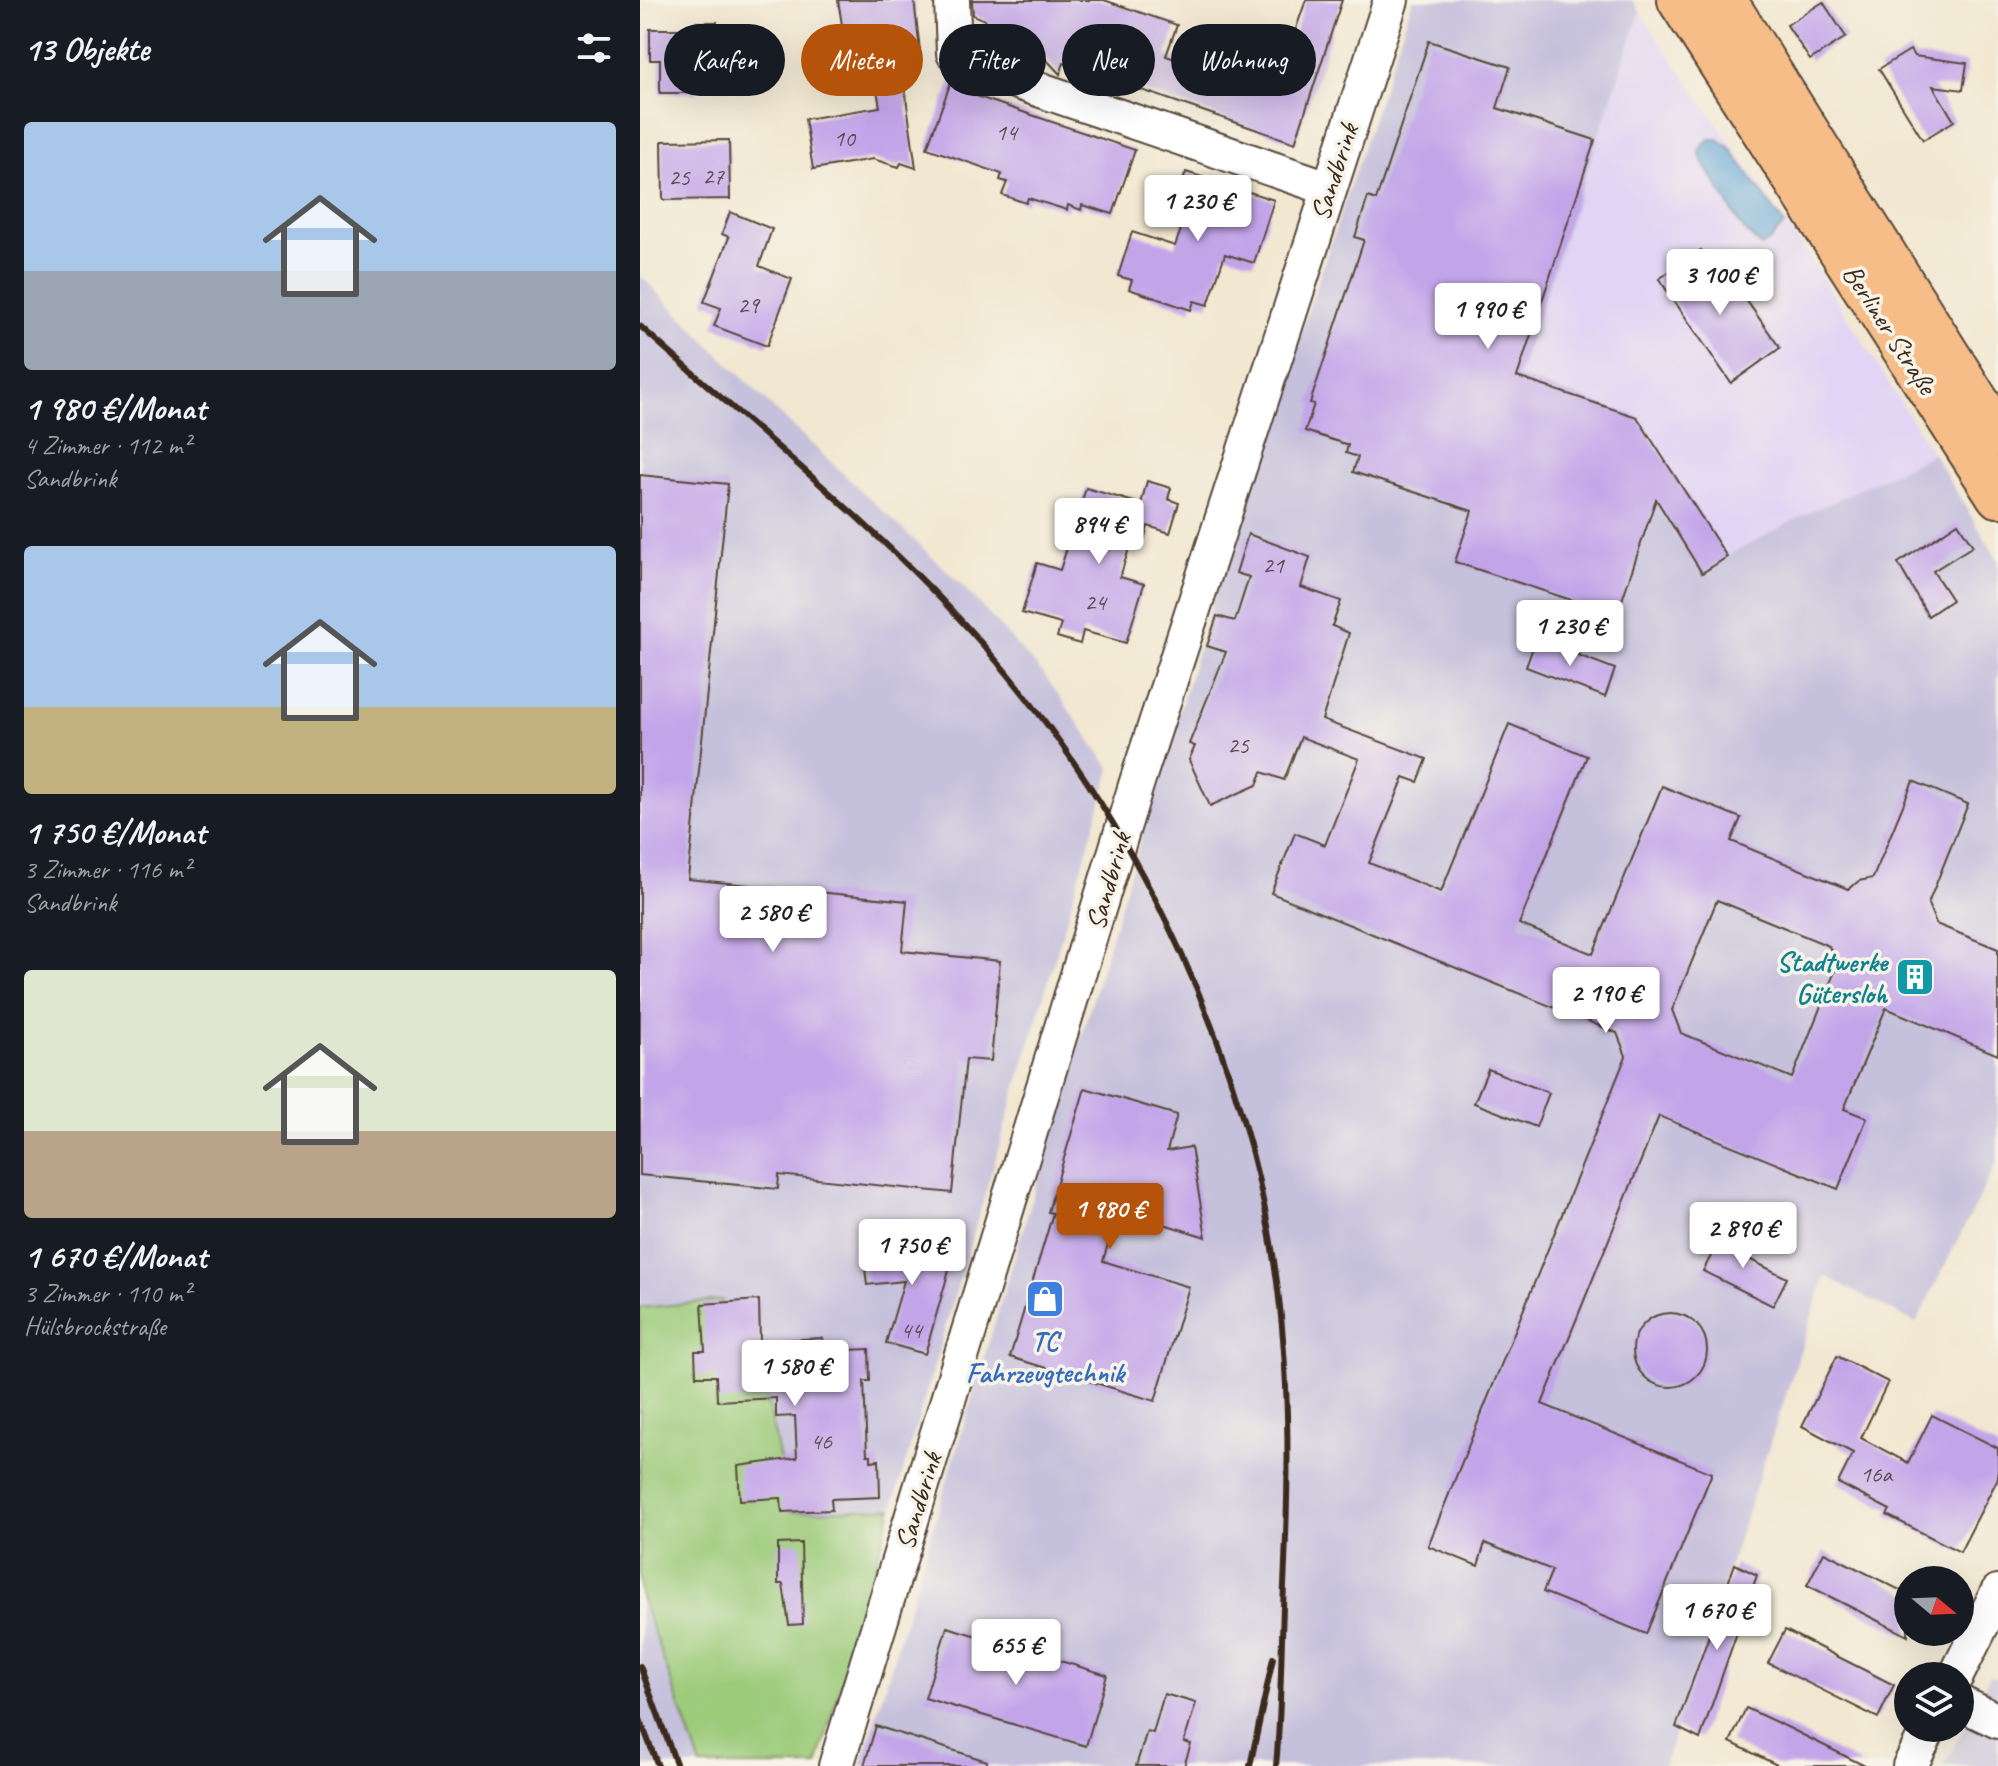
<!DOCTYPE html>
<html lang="de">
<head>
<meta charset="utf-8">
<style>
	body { margin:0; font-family:Caveat,sans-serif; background:#242831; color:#f1f3f6; height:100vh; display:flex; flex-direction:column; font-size:30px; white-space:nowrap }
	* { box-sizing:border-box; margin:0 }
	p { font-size:26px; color:#9ea1a6 }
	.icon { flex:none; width:44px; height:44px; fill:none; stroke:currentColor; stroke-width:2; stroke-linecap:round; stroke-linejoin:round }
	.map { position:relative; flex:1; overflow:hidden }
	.sheet { display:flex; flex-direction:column; background:#171b24; width:640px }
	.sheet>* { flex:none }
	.top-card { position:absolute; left:24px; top:24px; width:760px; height:72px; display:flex; gap:16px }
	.needle { width:52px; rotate:109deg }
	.fabs { position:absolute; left:1254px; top:1566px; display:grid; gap:16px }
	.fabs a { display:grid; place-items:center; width:80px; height:80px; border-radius:50%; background:#171b24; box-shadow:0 8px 32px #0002; font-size:40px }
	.price { position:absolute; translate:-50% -68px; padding:0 18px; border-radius:8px; background:#fff; color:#222; font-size:26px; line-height:52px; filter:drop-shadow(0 2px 4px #0008) }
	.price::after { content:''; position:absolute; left:50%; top:48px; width:24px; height:18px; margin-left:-12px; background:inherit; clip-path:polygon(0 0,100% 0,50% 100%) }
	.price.current { background:#b45309; color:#fff }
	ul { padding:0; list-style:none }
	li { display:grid; align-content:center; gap:16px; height:424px; padding:0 24px }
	li span { display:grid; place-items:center; height:248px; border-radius:8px; color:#555 }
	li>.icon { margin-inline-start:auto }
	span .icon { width:144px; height:144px; fill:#fffc; stroke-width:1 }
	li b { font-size:34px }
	h2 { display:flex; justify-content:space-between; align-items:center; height:96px; padding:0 24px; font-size:34px }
	.tag { padding:0 28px; border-radius:36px; background:#171b24; box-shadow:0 8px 32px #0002; font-size:28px; line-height:72px }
	.tag.current { background:#b45309; color:#fff }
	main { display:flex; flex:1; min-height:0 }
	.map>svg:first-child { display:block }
	.built { fill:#e1d4f4 }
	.industrial { fill:#c5c0db }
	.green { fill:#9ccb7a; stroke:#6c7a4c; stroke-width:2 }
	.water { fill:#62a5d6; stroke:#4e687a; stroke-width:2 }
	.building { fill:#c2a5e9; fill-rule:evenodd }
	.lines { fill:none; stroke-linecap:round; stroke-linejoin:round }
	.minor-casing { stroke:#564639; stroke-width:38 }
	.major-casing { stroke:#564639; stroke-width:46 }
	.minor { stroke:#fff; stroke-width:34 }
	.major { stroke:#f7bd88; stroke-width:42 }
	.rail { stroke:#3b2a1e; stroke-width:6 }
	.labels { text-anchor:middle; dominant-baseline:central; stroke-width:7; stroke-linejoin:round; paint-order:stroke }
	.number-label { font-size:24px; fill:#5d4951 }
	.street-label { font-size:28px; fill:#3b2a1e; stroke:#f7f3e8 }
	.culture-label { font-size:28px; font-weight:bold; fill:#0d838f; stroke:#f7f3e8; text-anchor:end }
	.shop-label { font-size:28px; font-weight:bold; fill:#366cbe; stroke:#f7f3e8 }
</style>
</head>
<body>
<main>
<section class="sheet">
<h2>13 Objekte<svg class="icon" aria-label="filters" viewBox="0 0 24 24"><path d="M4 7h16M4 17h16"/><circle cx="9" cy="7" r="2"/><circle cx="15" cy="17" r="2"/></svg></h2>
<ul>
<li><span style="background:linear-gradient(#a9c7e8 60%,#9aa5b1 0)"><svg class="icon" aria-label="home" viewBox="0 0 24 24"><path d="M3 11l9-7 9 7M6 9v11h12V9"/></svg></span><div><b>1 980 €/Monat</b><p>4 Zimmer · 112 m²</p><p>Sandbrink</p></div></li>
<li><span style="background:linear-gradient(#a9c7e8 65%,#c2b280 0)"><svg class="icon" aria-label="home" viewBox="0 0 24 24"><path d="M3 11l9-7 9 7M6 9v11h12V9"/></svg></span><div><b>1 750 €/Monat</b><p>3 Zimmer · 116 m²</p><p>Sandbrink</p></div></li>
<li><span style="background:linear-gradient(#dfe7d0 65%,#b9a48a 0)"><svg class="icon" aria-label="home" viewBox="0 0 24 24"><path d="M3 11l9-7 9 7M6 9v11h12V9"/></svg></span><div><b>1 670 €/Monat</b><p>3 Zimmer · 110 m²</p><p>Hülsbrockstraße</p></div></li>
</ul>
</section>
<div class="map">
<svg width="1358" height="1766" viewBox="0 0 1358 1766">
	<rect width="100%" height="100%" fill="#f7f3e8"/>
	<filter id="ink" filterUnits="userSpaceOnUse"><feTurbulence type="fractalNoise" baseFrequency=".0125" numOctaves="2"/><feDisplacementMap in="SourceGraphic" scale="16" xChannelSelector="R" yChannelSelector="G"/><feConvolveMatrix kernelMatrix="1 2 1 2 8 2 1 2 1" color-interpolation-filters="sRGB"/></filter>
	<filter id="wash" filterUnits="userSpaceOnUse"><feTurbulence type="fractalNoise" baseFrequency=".006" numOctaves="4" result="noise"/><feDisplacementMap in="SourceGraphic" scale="32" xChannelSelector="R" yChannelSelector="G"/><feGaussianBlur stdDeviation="1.8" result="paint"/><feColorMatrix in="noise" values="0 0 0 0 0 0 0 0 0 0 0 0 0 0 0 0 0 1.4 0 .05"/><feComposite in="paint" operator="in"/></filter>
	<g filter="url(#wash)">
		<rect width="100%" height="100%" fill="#f2e7d0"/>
		<path class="built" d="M1000 12 1167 253 1293 454 1160 517 1087 557 997 416 878 377Z"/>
		<g class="industrial">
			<path d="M773 0H992L1000 12 878 377 997 416 1087 556 1160 517 1293 454 1358 560V1160L1276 1323 1185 1276 1024 1766H221L598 517Z"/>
			<path d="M0 275 130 405 321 584 405 676 471 769 252 1508 151 1512 124 1385H87L82 1300 0 1308Z"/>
			<path d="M0 1594 37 1699 61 1766H0Z"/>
			<path d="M1350 1675 1358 1679V1766H1304Z"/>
		</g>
		<path class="green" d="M82 1300 87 1385H124L151 1512 252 1508 177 1766H61L0 1594V1308Z"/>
		<path class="water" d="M1069 139H1078L1089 147 1144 224 1131 240 1121 246 1103 229 1061 158 1059 150Z"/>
		<g id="blocks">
			<g class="building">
				<path d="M198 0H274L281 59 261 62 276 168 261 163 259 167 233 159 173 169 165 119 240 107 233 67 207 70 204 50 211 38 203 31Z"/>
				<path d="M332 0H464L537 25 526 56 592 79 597 64 629 75 635 56 645 60 666 0H702L655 143 424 63 420 74 406 59 340 36 345 20 333 15Z"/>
				<path d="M1183 2 1206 37 1170 60 1147 25Z"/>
				<path d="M56 22H77L78 59H57V93H20V60H10V29H56Z"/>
				<path d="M789 41 870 67 857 108 955 140 877 377 997 417 1087 557 1062 573 1016 499 977 615 815 562 832 511 713 472 718 457 706 453 708 445 665 431 674 404 670 403 724 240 715 237 728 197 736 200Z"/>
				<path d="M1270 50 1274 56 1327 63 1323 90 1293 86 1314 121 1283 140 1239 69Z"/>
				<path d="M312 79 324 92 495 150 473 214 442 205 441 210 428 205 427 210 388 198 386 203 362 195 367 182 360 180 362 174 287 148Z"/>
				<path d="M89 140 90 199 23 200 22 141Z"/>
				<path d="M546 172 634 200 614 263 585 254 568 305 554 301 551 310 489 289 492 280 478 276 492 232 535 246 549 207 535 202Z"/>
				<path d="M90 212 132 229 119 266 152 279 127 346 74 326 81 308 64 302 89 237 82 234Z"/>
				<path d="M1061 250 1090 292 1097 287 1140 348 1091 383 1019 279Z"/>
				<path d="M0 475 88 484 48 879 267 901 262 951 360 961 351 1061 326 1059 312 1193 139 1175 138 1189 0 1175Z"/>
				<path d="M507 481 531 488 528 499 539 503 530 533 508 526 504 540 493 536 480 577 504 584 486 643 443 631 440 644 417 637 421 624 382 613 397 563 420 570 446 488 501 504Z"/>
				<path d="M1318 523 1333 546 1293 571 1312 600 1288 616 1258 563Z"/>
				<path d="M608 534 670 557 661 587 701 601 692 626 709 633 682 720 787 759 778 782 764 777 729 863 801 892 869 724 947 756 879 924 953 954 1022 786 1101 818 1091 841 1208 889 1219 881 1233 878 1273 781 1328 804 1288 904 1296 924 1358 949V1055L1246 1008 1204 1109 1227 1118 1198 1189 1019 1116 902 1404 1072 1473 1006 1634 903 1592 912 1570 845 1543 838 1566 788 1546 986 1056 977 1033 631 893 655 833 685 845 719 759 661 737 644 780 622 772 617 785 570 806 549 760 555 746 549 744 586 652 567 646 577 616 595 621 609 577 596 573ZM1077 900 1189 946 1197 966 1152 1078 1041 1033 1032 1010Z"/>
				<path d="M896 639 975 669 965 697 886 667Z"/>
				<path d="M848 1069 909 1093 896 1127 834 1103Z"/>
				<path d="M445 1088 537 1115 527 1151 551 1147 566 1237 478 1210 463 1261 549 1287 515 1401 370 1357 413 1213 408 1212Z"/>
				<path d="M1085 1229 1109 1241 1101 1255 1147 1278 1133 1306 1063 1271Z"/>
				<path d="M278 1235 316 1246 285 1354 246 1343 264 1281 227 1285 223 1250 275 1245Z"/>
				<path d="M119 1300 120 1341 183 1338V1351L229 1349 230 1381H224L227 1455H231V1461L239 1460 240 1497 191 1499 192 1510 142 1512 141 1498 100 1500 98 1466 157 1458 155 1416 136 1417V1398L77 1401 76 1376H56L55 1351H65L62 1304Z"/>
				<circle cx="1030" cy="1350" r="37"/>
				<path d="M1197 1356 1248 1382 1221 1438 1268 1463 1292 1415 1358 1448V1478L1320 1552 1247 1515 1250 1510 1198 1483 1213 1453 1162 1426Z"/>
				<path d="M161 1543 163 1624 149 1625 143 1584H138V1544Z"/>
				<path d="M1184 1552 1268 1594V1636L1167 1585Z"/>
				<path d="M1095 1564 1117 1575 1060 1739 1036 1727Z"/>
				<path d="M307 1627 467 1675 446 1746 285 1698Z"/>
				<path d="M1145 1630 1254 1685 1238 1718 1128 1663Z"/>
				<path d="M524 1694 556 1703 544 1742 551 1744 544 1766H496L507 1731 513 1733Z"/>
				<path d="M1106 1708 1149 1728 1225 1766H1139L1090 1742Z"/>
				<path d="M236 1726 347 1761V1766H224Z"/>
			</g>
		</g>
	</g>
	<g filter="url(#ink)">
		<use href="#blocks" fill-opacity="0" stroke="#564639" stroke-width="2"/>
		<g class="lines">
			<g class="minor-casing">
				<g id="minor">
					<path d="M312 0 314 53 325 64 688 188"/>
					<path d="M1316 1676 1358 1592"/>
					<path d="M1320 1703 1358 1721"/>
					<path d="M196 1766 497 782 751 0"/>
					<path d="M1270 1766 1289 1728"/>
				</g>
			</g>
			<g class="major-casing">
				<g id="major">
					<path d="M1039 0 1358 496"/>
					<path d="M1085 0 1358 434"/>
				</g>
			</g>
			<use href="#minor" class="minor"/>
			<use href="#major" class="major"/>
			<g class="rail">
				<path d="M0 326C115 430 241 528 343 645 502 827 614 1065 640 1307 651 1407 648 1506 643 1607 641 1660 641 1713 636 1766"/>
				<path d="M0 1666 37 1766"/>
				<path d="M0 1719 18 1766"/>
				<path d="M610 1766 633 1658"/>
			</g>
		</g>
	</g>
	<defs>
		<g id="building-square" transform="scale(2)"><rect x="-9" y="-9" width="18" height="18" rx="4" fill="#0f9aa8" stroke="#f7f3e8"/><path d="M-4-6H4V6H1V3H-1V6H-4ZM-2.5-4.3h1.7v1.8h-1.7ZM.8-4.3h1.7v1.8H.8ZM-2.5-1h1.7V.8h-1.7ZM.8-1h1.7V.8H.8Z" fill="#fff"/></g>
		<g id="shop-square" transform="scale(2)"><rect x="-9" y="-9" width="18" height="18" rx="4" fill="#3f7fe0" stroke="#f7f3e8"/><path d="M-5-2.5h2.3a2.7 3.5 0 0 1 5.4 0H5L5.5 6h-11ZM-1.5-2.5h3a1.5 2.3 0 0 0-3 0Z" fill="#fff"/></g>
	</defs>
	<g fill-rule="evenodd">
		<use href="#building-square" x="1275" y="977"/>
		<use href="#shop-square" x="405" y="1299"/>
	</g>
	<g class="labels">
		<g class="number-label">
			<text x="366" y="132">14</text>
			<text x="204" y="138">10</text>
			<text x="73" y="176">27</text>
			<text x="39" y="177">25</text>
			<text x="108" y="305">29</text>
			<text x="633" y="565">21</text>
			<text x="455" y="602">24</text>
			<text x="598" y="745">25</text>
			<text x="271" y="1330">44</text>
			<text x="181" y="1441">46</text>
			<text x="1236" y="1474">16a</text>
		</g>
		<g class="street-label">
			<text transform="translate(694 172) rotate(-72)">Sandbrink</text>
			<text transform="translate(1250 329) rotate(57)">Berliner Straße</text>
			<text transform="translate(468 881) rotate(-74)">Sandbrink</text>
			<text transform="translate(278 1501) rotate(-73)">Sandbrink</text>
		</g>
		<g class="culture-label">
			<text x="1247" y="961">Stadtwerke<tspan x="1247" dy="32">Gütersloh</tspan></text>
		</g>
		<g class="shop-label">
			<text x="405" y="1340">TC<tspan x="405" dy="32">Fahrzeugtechnik</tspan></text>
		</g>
	</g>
</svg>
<div class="fabs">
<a><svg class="needle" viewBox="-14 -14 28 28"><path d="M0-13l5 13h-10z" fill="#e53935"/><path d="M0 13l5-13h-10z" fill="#9ea1a6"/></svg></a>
<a><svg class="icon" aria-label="layers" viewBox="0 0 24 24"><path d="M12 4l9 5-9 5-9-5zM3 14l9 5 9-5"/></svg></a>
</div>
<b class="price" style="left:558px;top:243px">1 230 €</b>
<b class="price" style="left:1080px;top:317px">3 100 €</b>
<b class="price" style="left:848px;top:351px">1 990 €</b>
<b class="price" style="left:459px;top:566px">894 €</b>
<b class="price" style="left:930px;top:668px">1 230 €</b>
<b class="price" style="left:133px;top:954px">2 580 €</b>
<b class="price" style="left:966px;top:1035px">2 190 €</b>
<b class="price current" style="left:470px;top:1251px">1 980 €</b>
<b class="price" style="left:1103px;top:1270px">2 890 €</b>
<b class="price" style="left:272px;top:1287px">1 750 €</b>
<b class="price" style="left:155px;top:1408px">1 580 €</b>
<b class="price" style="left:1077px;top:1652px">1 670 €</b>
<b class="price" style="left:376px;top:1687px">655 €</b>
<div class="top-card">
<a class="tag">Kaufen</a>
<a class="tag current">Mieten</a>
<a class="tag">Filter</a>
<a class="tag">Neu</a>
<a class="tag">Wohnung</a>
</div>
</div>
</main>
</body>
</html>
